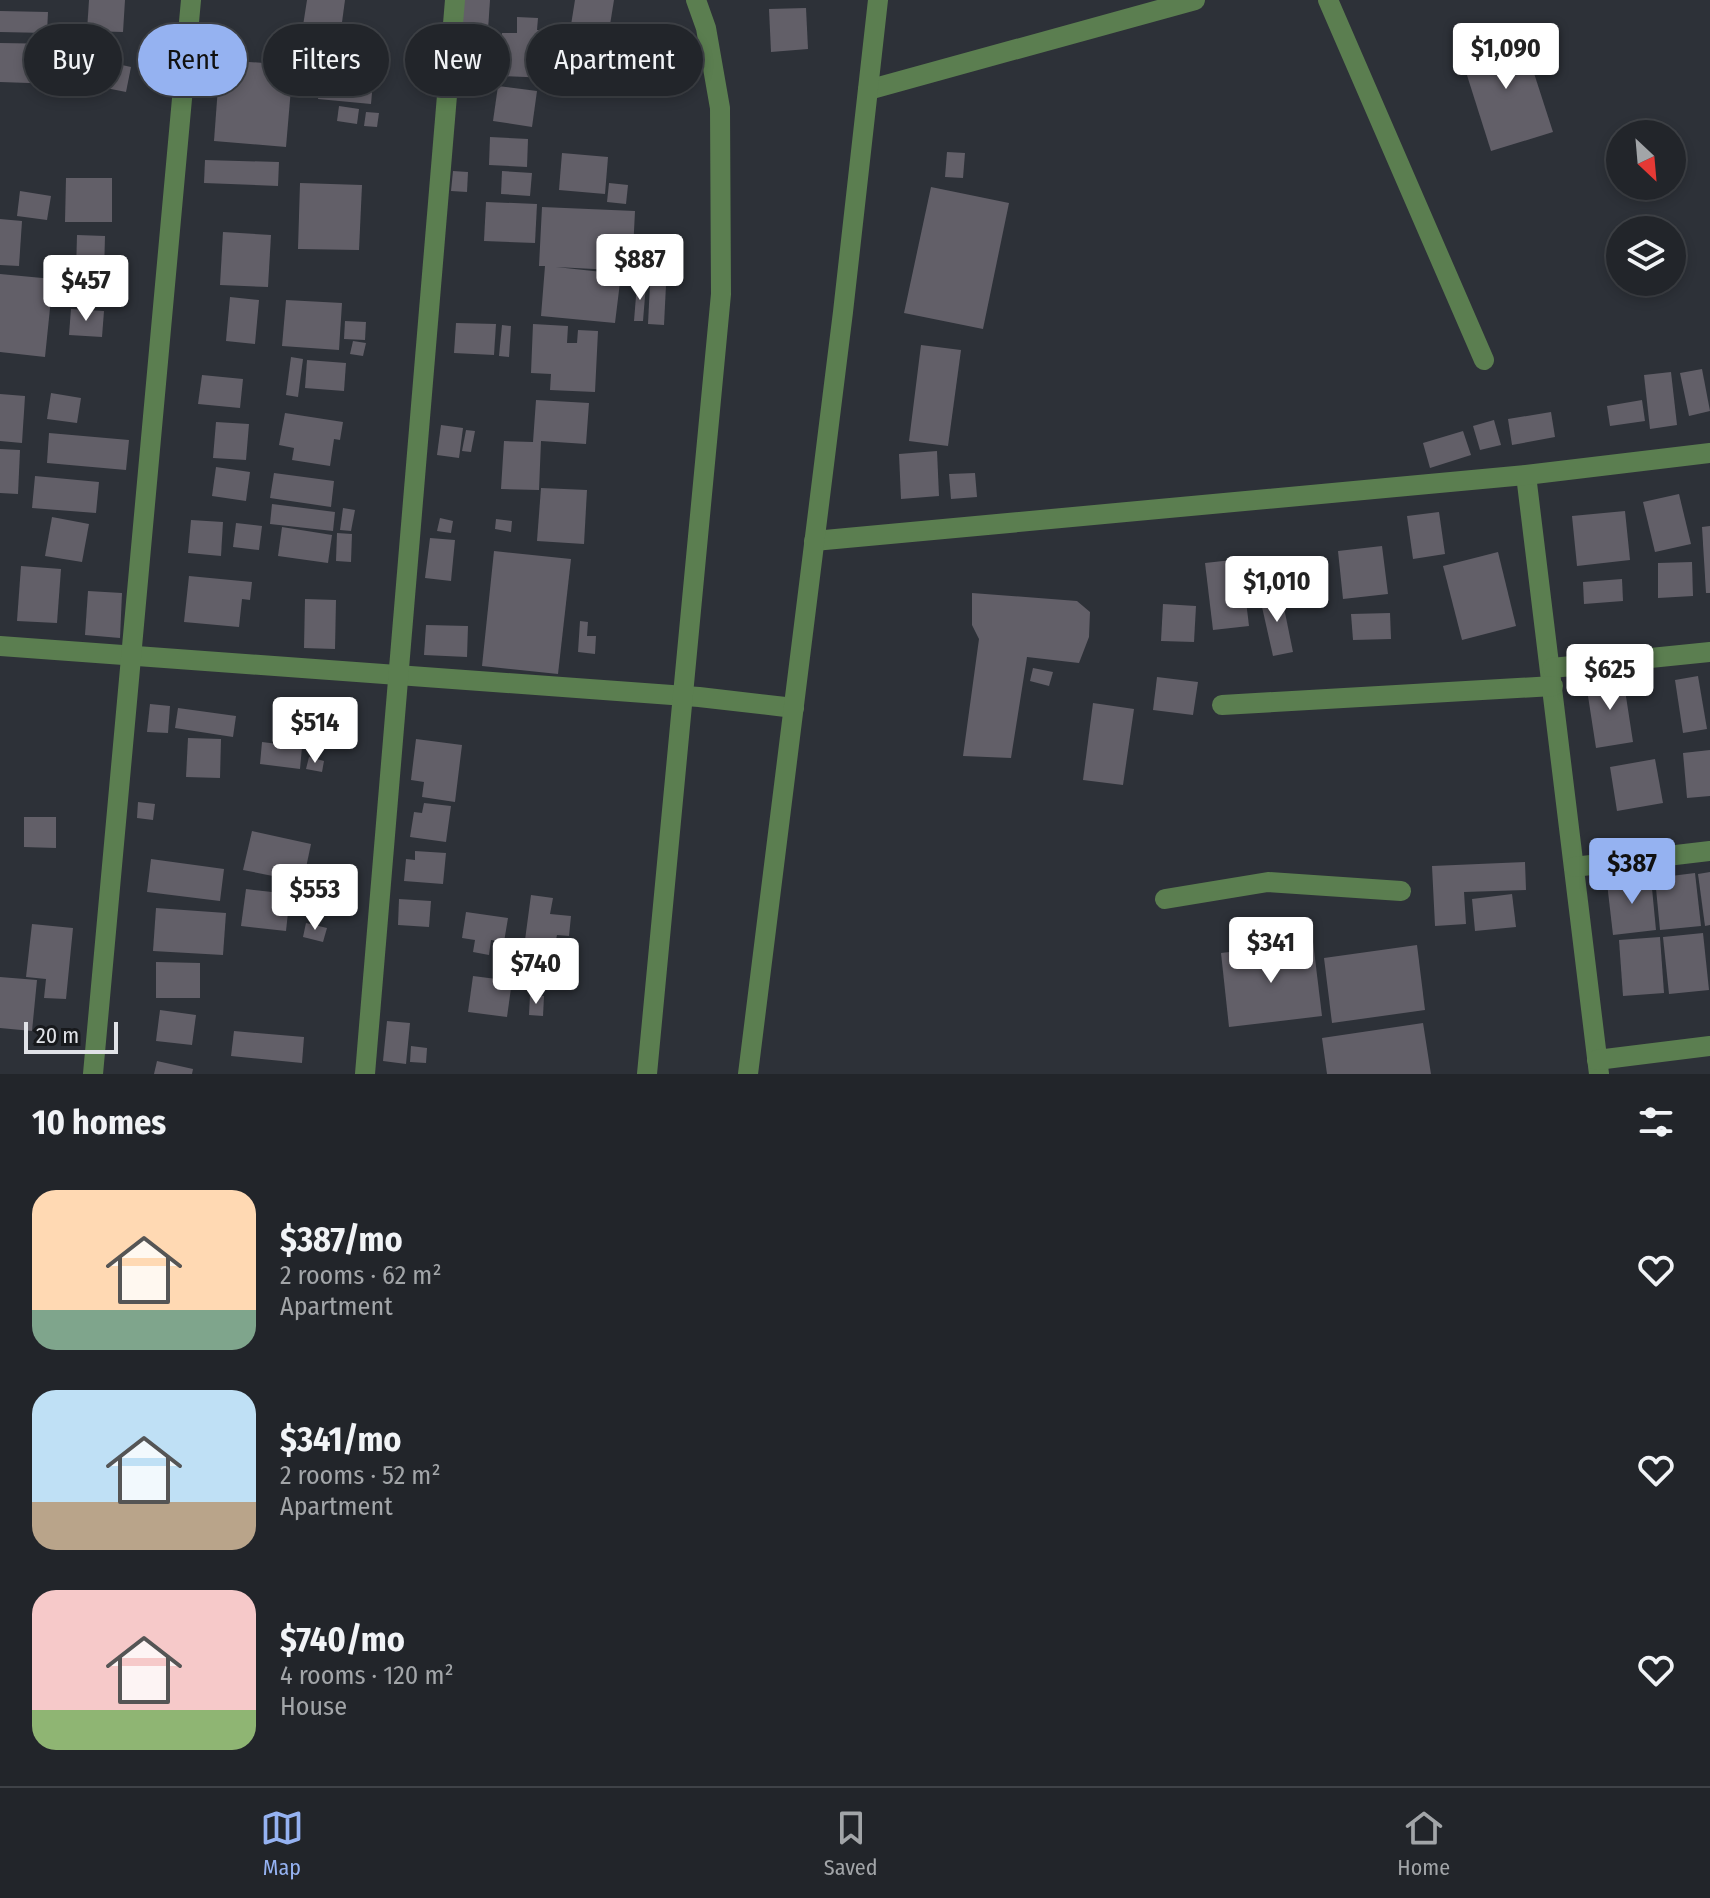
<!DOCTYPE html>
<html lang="en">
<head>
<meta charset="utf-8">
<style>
	body { margin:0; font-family:"Fira Sans Condensed",sans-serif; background:#2a2d32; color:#f1f3f6; height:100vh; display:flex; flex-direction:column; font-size:30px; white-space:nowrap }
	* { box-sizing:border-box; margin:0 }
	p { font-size:26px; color:#a2a5a8 }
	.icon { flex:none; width:44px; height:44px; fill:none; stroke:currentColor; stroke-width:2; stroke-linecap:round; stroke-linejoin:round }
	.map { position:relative; height:1074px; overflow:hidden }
	.details { display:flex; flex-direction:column; background:#22252a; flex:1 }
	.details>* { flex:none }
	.top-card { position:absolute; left:24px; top:24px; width:800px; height:72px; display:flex; gap:16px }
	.needle { width:52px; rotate:154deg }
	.buttons { position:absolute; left:1606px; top:120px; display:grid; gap:16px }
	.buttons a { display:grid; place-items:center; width:80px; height:80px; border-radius:50%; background:#22252a; box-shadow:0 4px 12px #0003,0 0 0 2px #3f4247; font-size:40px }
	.scale { position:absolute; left:24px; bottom:20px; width:94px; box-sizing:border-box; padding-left:8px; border:4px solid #e0e2e7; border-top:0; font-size:22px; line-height:28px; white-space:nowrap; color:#e0e2e7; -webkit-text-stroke:6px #17191c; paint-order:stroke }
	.price { position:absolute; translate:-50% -68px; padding:0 18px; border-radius:8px; background:#fff; color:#222; font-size:26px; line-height:52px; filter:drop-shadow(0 2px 4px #0008) }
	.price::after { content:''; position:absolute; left:50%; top:48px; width:24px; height:18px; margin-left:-12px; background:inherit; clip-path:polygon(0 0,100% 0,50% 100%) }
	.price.active { background:#95b2f1; color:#111 }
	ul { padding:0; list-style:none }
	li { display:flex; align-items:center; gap:24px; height:200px; padding:0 32px }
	li span { display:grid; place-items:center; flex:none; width:224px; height:160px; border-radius:24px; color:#555 }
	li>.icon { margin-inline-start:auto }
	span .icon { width:96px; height:96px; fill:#fffc; stroke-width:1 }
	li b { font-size:34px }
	h2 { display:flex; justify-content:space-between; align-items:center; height:96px; padding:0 32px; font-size:34px }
	.chip { padding:0 28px; border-radius:36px; background:#22252a; box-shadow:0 4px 12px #0003,0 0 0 2px #3f4247; font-size:28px; line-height:72px }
	.chip.active { background:#95b2f1; color:#111 }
	.tabs { display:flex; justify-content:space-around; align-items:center; height:112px; border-top:2px solid #3f4247; background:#22252a; font-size:22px; color:#a2a5a8 }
	.tabs a { display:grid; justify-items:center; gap:4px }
	.tabs .active { color:#95b2f1 }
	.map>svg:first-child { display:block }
	.building { fill:#625f68 }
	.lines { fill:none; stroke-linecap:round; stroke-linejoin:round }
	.minor { stroke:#5b7e50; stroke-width:20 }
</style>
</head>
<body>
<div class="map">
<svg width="1710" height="1074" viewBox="0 0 1710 1074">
	<rect width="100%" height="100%" fill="#2d3138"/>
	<g class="building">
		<path d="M89 0H125L123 32 87 31Z"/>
		<path d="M307 0H345L340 37 302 32Z"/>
		<path d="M464 0H490L487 45 461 43Z"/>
		<path d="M575 0H614L609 31 571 25Z"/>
		<path d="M806 8 808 49 771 52 769 9Z"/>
		<path d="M0 11 48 12 47 33 0 32Z"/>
		<path d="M517 17 538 18 537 30H552L550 78 500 76 502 33H517Z"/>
		<path d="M617 30 631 32 629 49 615 47Z"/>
		<path d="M1520 30 1553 132 1491 151 1459 50Z"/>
		<path d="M0 43 59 44 58 84 0 82Z"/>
		<path d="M341 45 376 48 371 104 318 99 319 92 310 91 312 66 323 67 324 58 340 59Z"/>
		<path d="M466 48 495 50 493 75 464 73Z"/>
		<path d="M563 52 634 57 632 91 561 86Z"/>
		<path d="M81 56 131 67 126 92 76 82Z"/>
		<path d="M220 60 293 65 286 147 214 141Z"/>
		<path d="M498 86 537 91 532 127 493 121Z"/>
		<path d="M339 106 359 109 357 124 337 121Z"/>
		<path d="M366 112 379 113 377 127 364 126Z"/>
		<path d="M490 137 528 139 527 167 489 165Z"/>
		<path d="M947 152 965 153 963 178 945 177Z"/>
		<path d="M562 153 608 157 605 194 559 190Z"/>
		<path d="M205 160 279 162 278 186 204 183Z"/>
		<path d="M453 171 468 172 467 192 451 191Z"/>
		<path d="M502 171 532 173 530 196 501 194Z"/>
		<path d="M66 178H112V222H65Z"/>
		<path d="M300 183 362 185 359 250 298 249Z"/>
		<path d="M609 183 628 185 626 204 607 202Z"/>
		<path d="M931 187 1009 203 983 329 904 313Z"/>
		<path d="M20 191 51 196 47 220 17 216Z"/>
		<path d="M486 202 537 204 535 243 484 241Z"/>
		<path d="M542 207 635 211 632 271 556 267 621 274 615 323 541 316 545 266H539Z"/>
		<path d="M0 219 22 221 19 266 0 265Z"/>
		<path d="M223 232 271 235 268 287 220 285Z"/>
		<path d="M77 235 105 236 104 274 76 273Z"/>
		<path d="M657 249 672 251 669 276 653 275Z"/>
		<path d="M0 274 53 279 45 357 0 352Z"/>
		<path d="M74 278 102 281 100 305 72 303Z"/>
		<path d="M637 284H646L643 321H634Z"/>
		<path d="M650 284 666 285 664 325 648 324Z"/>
		<path d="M230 297 259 300 255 344 226 341Z"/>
		<path d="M286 300 342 303 339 350 282 346Z"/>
		<path d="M71 309 104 311 102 337 69 335Z"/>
		<path d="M345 321 366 322 365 340 344 339Z"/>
		<path d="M456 323 496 324 494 355 454 353Z"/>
		<path d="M533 324 568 326 567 343H577L578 330 598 331 595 392 550 390 551 374 531 373Z"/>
		<path d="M502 325 511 326 509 357 499 356Z"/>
		<path d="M353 341 366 343 363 356 350 354Z"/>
		<path d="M921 345 961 350 948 446 909 441Z"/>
		<path d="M291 357 303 359 298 397 286 395Z"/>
		<path d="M307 360 346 363 344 391 305 388Z"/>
		<path d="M1702 369 1710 411 1689 416 1680 373Z"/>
		<path d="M1671 372 1677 425 1650 429 1644 375Z"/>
		<path d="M202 375 243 379 240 408 198 404Z"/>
		<path d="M51 393 81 398 77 423 47 419Z"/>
		<path d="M0 394 25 396 22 443 0 441Z"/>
		<path d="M536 400 589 403 586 444 541 441 539 490 501 489 504 441 533 442Z"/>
		<path d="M1642 400 1645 421 1610 426 1607 406Z"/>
		<path d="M1551 412 1555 437 1512 445 1508 419Z"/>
		<path d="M285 413 343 422 340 440 334 439 330 466 292 460 294 448 279 445Z"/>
		<path d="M1494 420 1501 445 1480 450 1473 426Z"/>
		<path d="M216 422 249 424 246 460 213 458Z"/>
		<path d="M441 425 463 428 459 458 437 455Z"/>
		<path d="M466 430 475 431 471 452 462 451Z"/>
		<path d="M1463 431 1471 455 1430 468 1423 443Z"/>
		<path d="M49 433 129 440 126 470 47 463Z"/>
		<path d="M0 449 20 450 18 494 0 493Z"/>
		<path d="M937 451 939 496 901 499 899 454Z"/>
		<path d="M216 467 250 472 246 501 212 496Z"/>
		<path d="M274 473 334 481 331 507 270 498Z"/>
		<path d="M975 473 977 497 951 499 949 474Z"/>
		<path d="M35 476 99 482 96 513 32 508Z"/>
		<path d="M541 488 587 490 584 544 537 541Z"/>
		<path d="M1679 494 1691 544 1655 552 1643 502Z"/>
		<path d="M272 504 335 512 333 531 270 524Z"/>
		<path d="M343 508 355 510 351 531 340 530Z"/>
		<path d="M1625 511 1630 560 1577 566 1572 516Z"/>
		<path d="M1439 512 1445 554 1413 559 1407 516Z"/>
		<path d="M52 517 89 524 82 562 45 556Z"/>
		<path d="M440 518 453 521 451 533 437 531Z"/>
		<path d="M496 519 512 521 511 532 495 529Z"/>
		<path d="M191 520 223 522 221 556 188 553Z"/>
		<path d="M236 523 262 526 259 550 233 547Z"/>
		<path d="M1710 526V593H1706L1702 527Z"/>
		<path d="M282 527 332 535 328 563 278 556Z"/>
		<path d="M337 533 352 534 351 562 336 561Z"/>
		<path d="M430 538 455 540 451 581 425 578Z"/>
		<path d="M1382 546 1388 594 1343 599 1338 551Z"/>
		<path d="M494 551 571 559 558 674 482 666Z"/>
		<path d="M1498 552 1516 626 1462 640 1443 566Z"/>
		<path d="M1241 559 1249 626 1213 630 1205 563Z"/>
		<path d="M1692 562 1693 596 1658 598V563Z"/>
		<path d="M21 566 61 569 57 623 17 621Z"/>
		<path d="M189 576 252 582 250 600 242 599 239 627 184 622Z"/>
		<path d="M1622 579 1623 601 1584 604 1583 582Z"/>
		<path d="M88 591 122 593 120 638 85 635Z"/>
		<path d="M972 593 1077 601 1090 612 1089 637 1079 663 1027 657 1011 758 963 756 979 639 972 625Z"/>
		<path d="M1281 593 1293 652 1273 656 1260 598Z"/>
		<path d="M305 599 336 600 335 649 304 648Z"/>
		<path d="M1163 604 1196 606 1194 642 1161 641Z"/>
		<path d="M1390 613 1391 639 1353 640 1351 614Z"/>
		<path d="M580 621 588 622 587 636H596L595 654 578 652Z"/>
		<path d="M426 625 468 626 467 657 424 655Z"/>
		<path d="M1033 668 1053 672 1049 686 1030 681Z"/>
		<path d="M1698 676 1707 729 1683 733 1675 680Z"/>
		<path d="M1157 677 1198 682 1193 715 1153 710Z"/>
		<path d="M1623 677 1633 742 1596 748 1586 683Z"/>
		<path d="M1093 703 1134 709 1123 785 1083 780Z"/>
		<path d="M150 704 170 706 168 733 147 732Z"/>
		<path d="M178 708 236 716 233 737 175 728Z"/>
		<path d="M188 738 221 739 220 778 186 777Z"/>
		<path d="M416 739 462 745 455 802 422 797 424 782 411 780Z"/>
		<path d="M262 742 302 747 300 769 260 764Z"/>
		<path d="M1710 750V796L1687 798 1683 753Z"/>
		<path d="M309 757 324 761 322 772 306 769Z"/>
		<path d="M1655 759 1663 803 1617 811 1610 767Z"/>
		<path d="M138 802 155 804 153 820 137 818Z"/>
		<path d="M424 803 451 806 446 842 410 837 414 812 422 813Z"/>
		<path d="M24 817H56V848L24 847Z"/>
		<path d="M252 831 311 844 303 882 243 870Z"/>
		<path d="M415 851 446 853 443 884 404 881 406 859 415 860Z"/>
		<path d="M151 859 224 869 220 901 147 892Z"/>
		<path d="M1525 862 1526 890 1464 892 1466 924 1435 926 1432 866Z"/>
		<path d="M1710 872V925L1705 926 1698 874Z"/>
		<path d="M1695 873 1701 926 1660 930 1655 878Z"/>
		<path d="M1651 878 1656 930 1613 935 1607 883Z"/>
		<path d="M246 889 290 894 286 931 241 926Z"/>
		<path d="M1512 894 1516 927 1475 931 1472 899Z"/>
		<path d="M531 895 553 898 550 914 571 916 569 936 557 935 555 944 525 940Z"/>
		<path d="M399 899 431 901 429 927 398 925Z"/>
		<path d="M156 908 226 913 223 955 153 951Z"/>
		<path d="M466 912 508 918 504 942 491 940 489 955 473 952 475 940 462 938Z"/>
		<path d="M306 923 327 928 323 942 303 937Z"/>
		<path d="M32 924 73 928 66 999 44 998 46 979 26 977Z"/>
		<path d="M1703 933 1709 990 1669 994 1663 937Z"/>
		<path d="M1660 937 1664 993 1623 996 1619 940Z"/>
		<path d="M1313 942 1322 1016 1229 1027 1221 953Z"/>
		<path d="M1417 945 1425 1010 1332 1023 1324 958Z"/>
		<path d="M156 962 200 963V998H156Z"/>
		<path d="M473 976 512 981 507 1017 468 1012Z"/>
		<path d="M0 977 37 980 32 1031 0 1028Z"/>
		<path d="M530 995 544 996 543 1016 529 1015Z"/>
		<path d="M160 1010 196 1015 192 1045 156 1041Z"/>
		<path d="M387 1021 410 1023 406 1064 383 1061Z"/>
		<path d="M1423 1023 1431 1074H1327L1322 1038Z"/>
		<path d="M234 1031 304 1037 302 1063 231 1056Z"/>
		<path d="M411 1046 427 1048 426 1063 410 1062Z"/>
		<path d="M157 1061 193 1069 192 1074H154Z"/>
	</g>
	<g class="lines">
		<g class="minor">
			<path d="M1328 0 1484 360"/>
			<path d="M868 90 1195 0"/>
			<path d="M1526 475 1599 1074"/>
			<path d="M814 541 1526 475 1710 453"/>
			<path d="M0 646 699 697 794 708"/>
			<path d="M1552 668 1710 652"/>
			<path d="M1222 705 1553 686"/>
			<path d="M1574 867 1710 851"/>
			<path d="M1165 899 1268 882 1401 891"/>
			<path d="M1597 1060 1710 1046"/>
			<path d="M93 1074 191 0"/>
			<path d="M365 1074 455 0"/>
			<path d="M647 1074 721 294 720 108 706 28 696 0"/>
			<path d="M748 1074 843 312 878 0"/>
		</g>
	</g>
</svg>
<div class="buttons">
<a><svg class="needle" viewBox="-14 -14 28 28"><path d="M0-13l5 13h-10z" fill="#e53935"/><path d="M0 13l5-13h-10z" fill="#a2a5a8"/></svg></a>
<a><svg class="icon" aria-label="layers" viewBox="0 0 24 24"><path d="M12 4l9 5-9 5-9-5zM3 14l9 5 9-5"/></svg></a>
</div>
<div class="scale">20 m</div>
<b class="price" style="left:1506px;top:91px">$1,090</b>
<b class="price" style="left:640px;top:302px">$887</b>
<b class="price" style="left:86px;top:323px">$457</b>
<b class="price" style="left:1277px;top:624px">$1,010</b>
<b class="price" style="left:1610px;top:712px">$625</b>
<b class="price" style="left:315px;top:765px">$514</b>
<b class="price active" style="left:1632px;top:906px">$387</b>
<b class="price" style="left:315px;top:932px">$553</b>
<b class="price" style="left:1271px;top:985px">$341</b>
<b class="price" style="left:536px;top:1006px">$740</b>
<div class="top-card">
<a class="chip">Buy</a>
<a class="chip active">Rent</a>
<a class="chip">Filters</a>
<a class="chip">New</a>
<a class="chip">Apartment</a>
</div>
</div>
<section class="details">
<h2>10 homes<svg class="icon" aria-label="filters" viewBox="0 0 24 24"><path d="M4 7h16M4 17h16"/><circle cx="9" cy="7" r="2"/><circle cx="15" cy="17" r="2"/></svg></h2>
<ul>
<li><span style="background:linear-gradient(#ffd9b3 75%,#7fa58c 0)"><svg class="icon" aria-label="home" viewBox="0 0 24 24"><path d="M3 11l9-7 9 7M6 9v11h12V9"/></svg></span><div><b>$387/mo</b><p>2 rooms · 62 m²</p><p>Apartment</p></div><svg class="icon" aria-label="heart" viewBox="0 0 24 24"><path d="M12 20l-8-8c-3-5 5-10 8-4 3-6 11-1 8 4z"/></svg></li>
<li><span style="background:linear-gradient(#bfe0f5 70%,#b9a48a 0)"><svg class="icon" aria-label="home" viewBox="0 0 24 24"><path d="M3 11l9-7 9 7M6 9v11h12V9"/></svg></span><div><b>$341/mo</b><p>2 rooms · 52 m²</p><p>Apartment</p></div><svg class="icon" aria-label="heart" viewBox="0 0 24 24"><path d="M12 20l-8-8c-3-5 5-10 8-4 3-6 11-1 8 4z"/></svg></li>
<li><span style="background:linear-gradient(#f6c9c9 75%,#8fb573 0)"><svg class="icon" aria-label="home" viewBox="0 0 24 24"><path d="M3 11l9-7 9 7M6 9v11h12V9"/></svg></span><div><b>$740/mo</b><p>4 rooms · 120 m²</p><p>House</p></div><svg class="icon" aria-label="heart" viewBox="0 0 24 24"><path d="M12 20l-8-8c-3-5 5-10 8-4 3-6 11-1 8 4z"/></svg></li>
</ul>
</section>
<nav class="tabs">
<a class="active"><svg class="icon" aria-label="map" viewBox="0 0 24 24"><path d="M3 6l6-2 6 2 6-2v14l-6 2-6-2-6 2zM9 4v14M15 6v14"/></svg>Map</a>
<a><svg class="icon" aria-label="saved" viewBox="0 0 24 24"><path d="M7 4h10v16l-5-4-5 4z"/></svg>Saved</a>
<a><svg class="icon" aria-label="home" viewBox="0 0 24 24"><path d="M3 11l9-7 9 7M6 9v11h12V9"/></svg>Home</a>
</nav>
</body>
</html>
